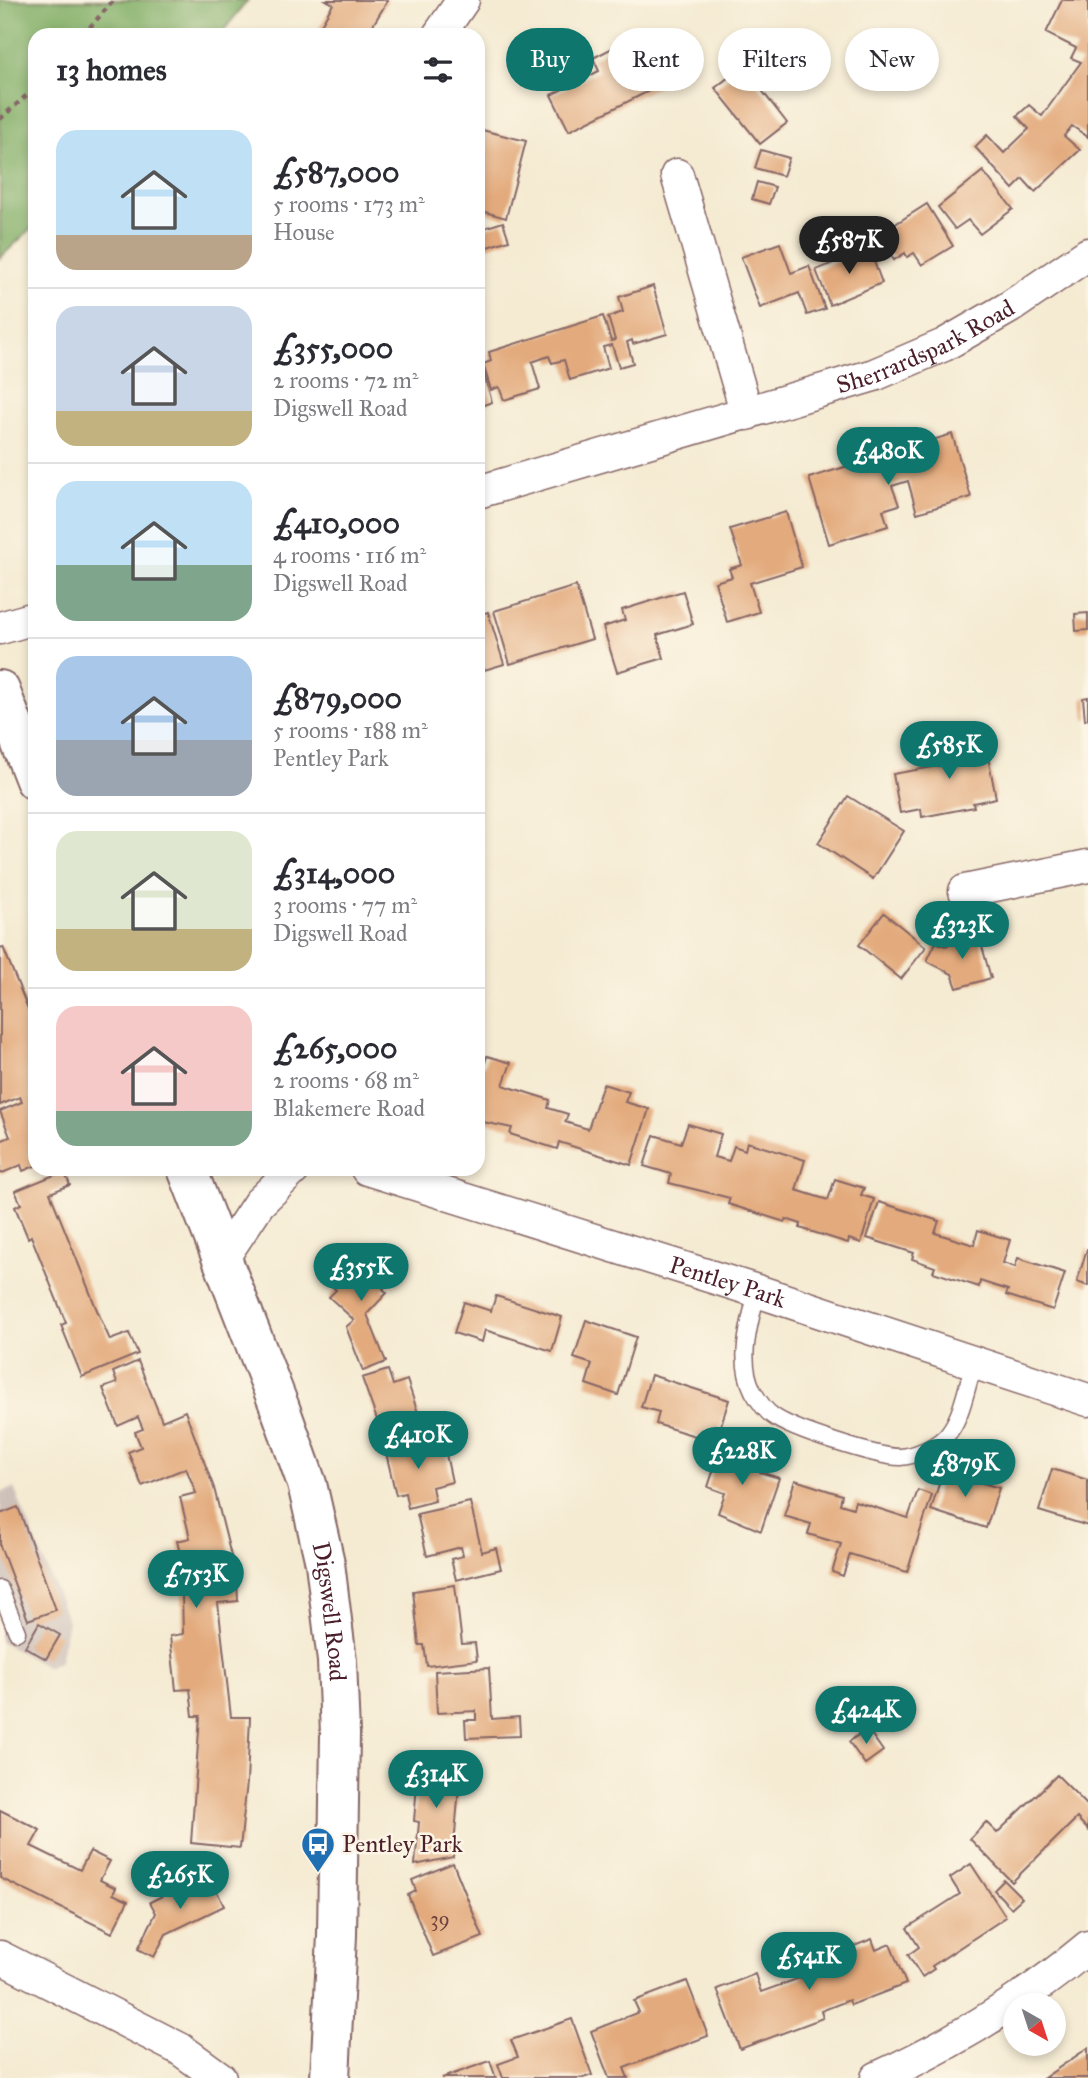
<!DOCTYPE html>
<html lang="en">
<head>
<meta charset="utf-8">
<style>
	body { margin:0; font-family:"IM FELL Great Primer",serif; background:#f7f7f7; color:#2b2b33; height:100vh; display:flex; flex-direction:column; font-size:26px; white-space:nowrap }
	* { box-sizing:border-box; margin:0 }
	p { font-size:23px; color:#7c7c81 }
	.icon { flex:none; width:38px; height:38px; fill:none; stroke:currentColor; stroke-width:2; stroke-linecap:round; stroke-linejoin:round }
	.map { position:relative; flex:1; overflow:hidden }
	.sheet { position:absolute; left:28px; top:28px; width:457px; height:1148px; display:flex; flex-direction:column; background:#fff; border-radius:21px; box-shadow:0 4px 10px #0003 }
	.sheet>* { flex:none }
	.banner { position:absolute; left:506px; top:28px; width:476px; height:63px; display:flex; gap:14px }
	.needle { width:46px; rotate:141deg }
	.buttons { position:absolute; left:1003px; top:1993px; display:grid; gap:14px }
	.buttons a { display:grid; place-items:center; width:63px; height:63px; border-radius:50%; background:#fff; box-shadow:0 4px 10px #0003; font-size:35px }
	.price { position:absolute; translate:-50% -60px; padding:0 16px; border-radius:24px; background:#0f766e; color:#fff; font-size:23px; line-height:46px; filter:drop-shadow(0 2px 4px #0008) }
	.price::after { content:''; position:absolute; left:50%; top:42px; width:21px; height:16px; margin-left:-10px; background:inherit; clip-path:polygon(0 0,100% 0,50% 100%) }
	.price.on { background:#222; color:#fff }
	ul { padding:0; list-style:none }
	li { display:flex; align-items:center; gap:21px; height:175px; padding:0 28px }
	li+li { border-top:2px solid #e1e1e2 }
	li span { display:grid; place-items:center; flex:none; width:196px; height:140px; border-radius:21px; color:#555 }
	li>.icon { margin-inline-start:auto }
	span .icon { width:84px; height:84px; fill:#fffc; stroke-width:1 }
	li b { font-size:30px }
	h2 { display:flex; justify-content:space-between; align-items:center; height:84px; padding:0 28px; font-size:30px }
	.pill { padding:0 24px; border-radius:32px; background:#fff; box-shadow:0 4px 10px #0003; font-size:24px; line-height:63px }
	.pill.on { background:#0f766e; color:#fff }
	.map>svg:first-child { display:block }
	.industrial { fill:#cec1ba }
	.forest { fill:#81ae66; stroke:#666648; stroke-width:2 }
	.building { fill:#e3aa7d }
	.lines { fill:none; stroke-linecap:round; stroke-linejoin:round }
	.service-casing { stroke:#866666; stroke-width:19 }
	.minor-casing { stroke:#866666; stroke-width:35 }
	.tertiary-casing { stroke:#866666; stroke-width:42 }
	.path { stroke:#866666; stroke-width:4.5; stroke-dasharray:5 5; stroke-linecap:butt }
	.service { stroke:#fff; stroke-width:16 }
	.minor { stroke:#fff; stroke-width:32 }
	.tertiary { stroke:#fff; stroke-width:38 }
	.labels { text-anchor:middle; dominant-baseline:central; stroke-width:5; stroke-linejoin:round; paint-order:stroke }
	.number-label { font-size:21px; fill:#704240 }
	.street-label { font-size:24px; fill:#4a1f2b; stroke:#fcf5e5 }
	.poi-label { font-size:24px; fill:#4a1f2b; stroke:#fcf5e5; text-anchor:start }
</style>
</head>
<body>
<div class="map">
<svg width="1088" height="2078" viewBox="0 0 1088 2078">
	<rect width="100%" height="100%" fill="#fcf5e5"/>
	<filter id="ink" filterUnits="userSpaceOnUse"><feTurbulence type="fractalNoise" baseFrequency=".0143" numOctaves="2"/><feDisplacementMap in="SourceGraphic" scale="14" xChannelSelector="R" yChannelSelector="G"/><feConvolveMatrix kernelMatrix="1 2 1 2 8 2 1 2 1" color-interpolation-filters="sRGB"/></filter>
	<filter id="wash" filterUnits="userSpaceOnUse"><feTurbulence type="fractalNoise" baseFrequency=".00686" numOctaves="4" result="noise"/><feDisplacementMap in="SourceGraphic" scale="28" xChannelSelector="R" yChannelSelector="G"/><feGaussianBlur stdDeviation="1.57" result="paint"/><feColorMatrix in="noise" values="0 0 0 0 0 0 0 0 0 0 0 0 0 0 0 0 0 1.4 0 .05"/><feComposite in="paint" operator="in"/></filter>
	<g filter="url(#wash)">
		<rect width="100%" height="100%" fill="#f5ebd3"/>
		<path class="industrial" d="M14 1488 68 1621 60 1662 47 1667 0 1641V1493Z"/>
		<path class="forest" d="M0 0H248L220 35H35V225L0 258Z"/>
		<g id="blocks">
			<g class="building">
				<path d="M326 0H388L367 35H315L333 4Z"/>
				<path d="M1062 0H1088V137L1072 126 1064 136 1080 150 1035 192 1023 179 1013 189 975 147 987 135 1004 153 1029 129 1017 116 1029 105 1042 116 1081 62 1071 58 1076 48 1046 33Z"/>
				<path d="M685 37 692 69 676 73 669 41Z"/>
				<path d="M622 43 628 56 647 47 665 83 569 131 551 95 599 71 593 58Z"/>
				<path d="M743 66 787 123 760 144 715 88Z"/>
				<path d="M478 129 526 141 506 218 478 210Z"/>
				<path d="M761 150 789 158 783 176 755 168Z"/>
				<path d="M983 171 1013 209 980 234 968 220 955 229 938 207Z"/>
				<path d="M757 182 775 187 769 204 752 199Z"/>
				<path d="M927 204 953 246 922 265 914 253 907 257 905 253 894 260 881 239 892 232 889 228Z"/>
				<path d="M503 222 509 240 478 250V230Z"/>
				<path d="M780 243 791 273 809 266 825 309 807 315 799 293 760 308 741 257Z"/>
				<path d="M869 248 882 283 830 305 816 270Z"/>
				<path d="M653 286 667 334 633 344 632 340 627 342 633 363 619 367 612 345 603 347 609 368 570 380 564 360 552 363 549 356 532 362 540 389 504 400 499 387 491 390 483 364 491 361 489 352 603 316 611 341 615 340 608 317 623 312 619 297Z"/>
				<path d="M484 374 492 402 478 407V376Z"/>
				<path d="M952 434 971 497 917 513 908 481 892 486 899 505 883 510 888 526 829 544 809 478Z"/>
				<path d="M786 512 802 567 750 583 759 612 727 622 715 582 732 577 729 569 742 565 730 529Z"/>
				<path d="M576 586 592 639 510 664 494 611Z"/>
				<path d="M683 591 693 624 657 635 664 658 617 672 603 627 625 620 622 610Z"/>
				<path d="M488 612 504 664 478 672V615Z"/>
				<path d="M1088 613V630L1076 631 1075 614Z"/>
				<path d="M1088 697V719L1085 720 1083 698Z"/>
				<path d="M983 731 996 798 973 803 974 807 922 817 921 809 900 813 893 774 956 763 951 738Z"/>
				<path d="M848 796 904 831 873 879 818 843Z"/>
				<path d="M884 913 926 947 901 979 859 945Z"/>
				<path d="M979 936 991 978 957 988 952 974 927 961 936 942 945 946Z"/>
				<path d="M3 947 35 1026V1166L23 1171 21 1165 0 1174V1141L10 1137 0 1111 22 1102 20 1097 0 1105V948Z"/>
				<path d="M487 1056 511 1063 503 1085 550 1100 548 1108 568 1114 565 1122 588 1129 603 1084 629 1092 625 1102 649 1109 631 1165 559 1142 557 1149 510 1134 512 1128 478 1121V1064L484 1066Z"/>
				<path d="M688 1124 721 1134 714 1157 729 1161 734 1146 745 1150 747 1142 805 1160 796 1190 828 1200 835 1179 864 1188 861 1195 874 1199 861 1243 849 1239 848 1243 800 1228 801 1224 786 1219 785 1222 728 1204 730 1198 669 1183 671 1174 644 1166 654 1135 681 1143Z"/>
				<path d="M64 1171 70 1185 50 1193 97 1310 110 1340 129 1333 138 1354 82 1377 61 1325 66 1323 31 1236 28 1238 15 1207 21 1204 15 1191Z"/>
				<path d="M879 1202 939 1221 935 1233 974 1245 978 1230 1010 1240 1003 1263 1015 1267 1018 1258 1065 1273 1053 1310 1006 1295 1008 1290 995 1286 980 1281 979 1287 933 1272 935 1267 912 1259 914 1253 867 1238Z"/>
				<path d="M359 1246 392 1278 383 1289 387 1293 367 1314 386 1362 363 1371 346 1327 354 1320 329 1297 336 1290 327 1281Z"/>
				<path d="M1087 1249H1088V1286L1077 1282Z"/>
				<path d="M496 1296 562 1317 552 1351 485 1330 482 1342 454 1333 464 1302 491 1311Z"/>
				<path d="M586 1320 636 1337 618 1395 586 1384 592 1364 574 1358Z"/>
				<path d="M138 1361 162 1421 185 1411 214 1488 237 1580 238 1601 218 1603 231 1717H250L247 1782 240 1848 191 1843 200 1716H193L190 1689 176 1690 170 1636 183 1634 182 1594 209 1588 206 1574 186 1578 177 1541 190 1538 180 1497 196 1493 186 1468 142 1486 128 1452 141 1447 135 1432 143 1429 138 1417 118 1426 103 1388 117 1383 113 1372Z"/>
				<path d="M388 1370 393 1385 407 1380 419 1416 412 1419 417 1431 385 1442 362 1378Z"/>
				<path d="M651 1375 729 1400 719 1431 708 1428 705 1439 656 1424 659 1412 641 1407Z"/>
				<path d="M429 1438 431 1447 444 1445 452 1482 432 1487 435 1501 408 1508 405 1493 396 1495 385 1449Z"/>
				<path d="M724 1438 741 1443 735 1460 761 1468 760 1472 779 1478 761 1531 718 1513 725 1493 708 1487Z"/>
				<path d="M1052 1469 1088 1480V1526L1039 1511Z"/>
				<path d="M943 1471 999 1488 986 1528 931 1510Z"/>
				<path d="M795 1480 842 1495 840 1504 853 1508 855 1501 908 1518 918 1490 932 1495 907 1572 850 1554 843 1576 832 1572 841 1544 808 1534 811 1524 784 1516Z"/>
				<path d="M470 1502 482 1552 496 1548 501 1569 456 1580 451 1559 463 1556 461 1547 427 1556 417 1514Z"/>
				<path d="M18 1507 56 1610 28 1620 0 1546V1514Z"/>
				<path d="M455 1585 462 1644 475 1643 477 1660 427 1666 424 1645H419L413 1591Z"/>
				<path d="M39 1623 60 1635 46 1659 25 1647Z"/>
				<path d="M489 1668 492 1719 519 1717 520 1736 466 1738 465 1720H476V1711L437 1713 435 1671Z"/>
				<path d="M867 1728 883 1751 865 1764 849 1742Z"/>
				<path d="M419 1760 461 1764 453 1857 415 1865 419 1822 414 1821Z"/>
				<path d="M1057 1775 1088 1806V1830L1077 1818 1012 1882 970 1839 986 1822 997 1833Z"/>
				<path d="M0 1810 40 1830 31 1846 80 1870 90 1851 110 1861 100 1880 116 1888 113 1894 128 1901 112 1933 0 1878Z"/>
				<path d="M453 1863 483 1937 433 1956 408 1895 416 1891 412 1880Z"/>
				<path d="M971 1864 1006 1917 932 1966 934 1969 922 1977 908 1955 919 1947 907 1928 960 1894 950 1878Z"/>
				<path d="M208 1873 224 1906 166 1934 154 1957 138 1949 156 1913 150 1902Z"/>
				<path d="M1004 1880 1022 1898 1011 1908 994 1890Z"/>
				<path d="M872 1939 876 1950 890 1944 906 1984 851 2005 849 2000 821 2011 823 2018 740 2049 717 1989 755 1974 761 1992 803 1977 800 1967Z"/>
				<path d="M687 1981 708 2036 624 2068 628 2078H609L591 2031 639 2012 634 2001Z"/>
				<path d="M572 2019 592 2075 583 2078H503L498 2064 518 2057 511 2040Z"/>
				<path d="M1088 2048V2078H1044Z"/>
				<path d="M490 2061 496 2078H442Z"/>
			</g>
		</g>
	</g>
	<g filter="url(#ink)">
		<use href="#blocks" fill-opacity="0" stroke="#866666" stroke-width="2"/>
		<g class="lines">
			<g class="service-casing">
				<g id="service">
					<path d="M757 1291C750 1324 737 1359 753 1391 758 1400 764 1410 773 1416 792 1430 877 1457 900 1457 915 1456 933 1448 944 1438 962 1421 966 1387 974 1364"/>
					<path d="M0 1589 17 1632"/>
				</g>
			</g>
			<g class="minor-casing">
				<g id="minor">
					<path d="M439 35 463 0"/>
					<path d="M677 175 747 414"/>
					<path id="s1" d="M478 492 874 375 944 345 1010 307 1088 254"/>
					<path d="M0 628 35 618"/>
					<path d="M965 891 1088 866"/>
					<path id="s2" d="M367 1169 757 1291 1088 1400"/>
					<path d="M222 1259 259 1203 294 1169"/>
					<path d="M0 1957 180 2049 220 2078"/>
					<path d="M877 2078C954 2043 1023 2001 1088 1947"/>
				</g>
			</g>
			<g class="tertiary-casing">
				<g id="tertiary">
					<path d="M0 690 35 780"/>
					<path id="s3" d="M187 1169 280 1408 307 1484 325 1563 337 1661 340 1734 337 1935 330 2078"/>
				</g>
			</g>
			<g class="path">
				<path d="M83 35 114 0"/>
				<path d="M0 119 35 88"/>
			</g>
			<use href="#service" class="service"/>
			<use href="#minor" class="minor"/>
			<use href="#tertiary" class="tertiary"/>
		</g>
	</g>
	<defs>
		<g id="bus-pin" transform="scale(1.75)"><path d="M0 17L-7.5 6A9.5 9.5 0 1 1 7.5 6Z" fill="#1f6fb2" stroke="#fcf5e5"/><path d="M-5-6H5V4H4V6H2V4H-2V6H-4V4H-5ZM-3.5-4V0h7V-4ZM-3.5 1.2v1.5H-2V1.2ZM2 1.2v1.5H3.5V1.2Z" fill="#fff"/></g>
	</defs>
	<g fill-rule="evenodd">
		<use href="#bus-pin" x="318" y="1844"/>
	</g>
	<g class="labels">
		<g class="number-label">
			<text x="440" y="1919">39</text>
		</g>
		<g class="street-label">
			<text stroke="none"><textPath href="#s1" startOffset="471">Sherrardspark Road</textPath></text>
			<text stroke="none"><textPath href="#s2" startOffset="378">Pentley Park</textPath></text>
			<text stroke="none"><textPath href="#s3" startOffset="467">Digswell Road</textPath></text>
		</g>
		<g class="poi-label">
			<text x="342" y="1844">Pentley Park</text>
		</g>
	</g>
</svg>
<div class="buttons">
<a><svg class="needle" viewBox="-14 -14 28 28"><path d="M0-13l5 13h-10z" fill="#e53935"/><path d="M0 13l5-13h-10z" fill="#7c7c81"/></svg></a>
</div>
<b class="price on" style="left:849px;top:276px">£587K</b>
<b class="price" style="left:888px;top:487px">£480K</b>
<b class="price" style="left:949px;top:781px">£585K</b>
<b class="price" style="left:962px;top:961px">£323K</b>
<b class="price" style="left:361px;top:1303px">£355K</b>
<b class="price" style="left:418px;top:1471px">£410K</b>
<b class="price" style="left:742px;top:1487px">£228K</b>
<b class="price" style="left:965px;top:1499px">£879K</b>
<b class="price" style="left:196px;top:1610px">£753K</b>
<b class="price" style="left:866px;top:1746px">£424K</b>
<b class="price" style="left:436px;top:1810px">£314K</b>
<b class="price" style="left:180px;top:1911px">£265K</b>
<b class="price" style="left:809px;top:1992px">£541K</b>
<div class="banner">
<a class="pill on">Buy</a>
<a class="pill">Rent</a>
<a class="pill">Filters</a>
<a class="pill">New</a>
</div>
<section class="sheet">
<h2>13 homes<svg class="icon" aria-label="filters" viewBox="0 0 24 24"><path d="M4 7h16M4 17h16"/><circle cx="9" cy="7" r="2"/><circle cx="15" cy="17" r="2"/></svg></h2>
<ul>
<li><span style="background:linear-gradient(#bfe0f5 75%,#b9a48a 0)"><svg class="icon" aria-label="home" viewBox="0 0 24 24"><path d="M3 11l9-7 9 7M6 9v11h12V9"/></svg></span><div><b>£587,000</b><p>5 rooms · 173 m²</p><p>House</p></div></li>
<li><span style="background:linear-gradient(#c9d6e8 75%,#c2b280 0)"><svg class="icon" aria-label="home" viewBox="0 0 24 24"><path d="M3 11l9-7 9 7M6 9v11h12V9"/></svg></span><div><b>£355,000</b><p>2 rooms · 72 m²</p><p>Digswell Road</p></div></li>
<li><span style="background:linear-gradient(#bfe0f5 60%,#7fa58c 0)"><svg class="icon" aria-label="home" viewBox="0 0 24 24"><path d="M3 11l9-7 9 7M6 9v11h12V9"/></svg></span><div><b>£410,000</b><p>4 rooms · 116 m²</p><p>Digswell Road</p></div></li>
<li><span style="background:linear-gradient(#a9c7e8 60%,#9aa5b1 0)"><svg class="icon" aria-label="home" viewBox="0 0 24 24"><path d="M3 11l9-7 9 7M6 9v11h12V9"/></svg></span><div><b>£879,000</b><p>5 rooms · 188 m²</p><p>Pentley Park</p></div></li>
<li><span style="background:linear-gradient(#dfe7d0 70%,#c2b280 0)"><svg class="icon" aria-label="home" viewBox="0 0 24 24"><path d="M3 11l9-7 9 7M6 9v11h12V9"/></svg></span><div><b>£314,000</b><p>3 rooms · 77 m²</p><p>Digswell Road</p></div></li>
<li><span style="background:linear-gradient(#f6c9c9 75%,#7fa58c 0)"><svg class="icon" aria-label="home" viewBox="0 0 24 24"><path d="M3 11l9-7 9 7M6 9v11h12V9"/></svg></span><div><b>£265,000</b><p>2 rooms · 68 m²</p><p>Blakemere Road</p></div></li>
</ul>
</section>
</div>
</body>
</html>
